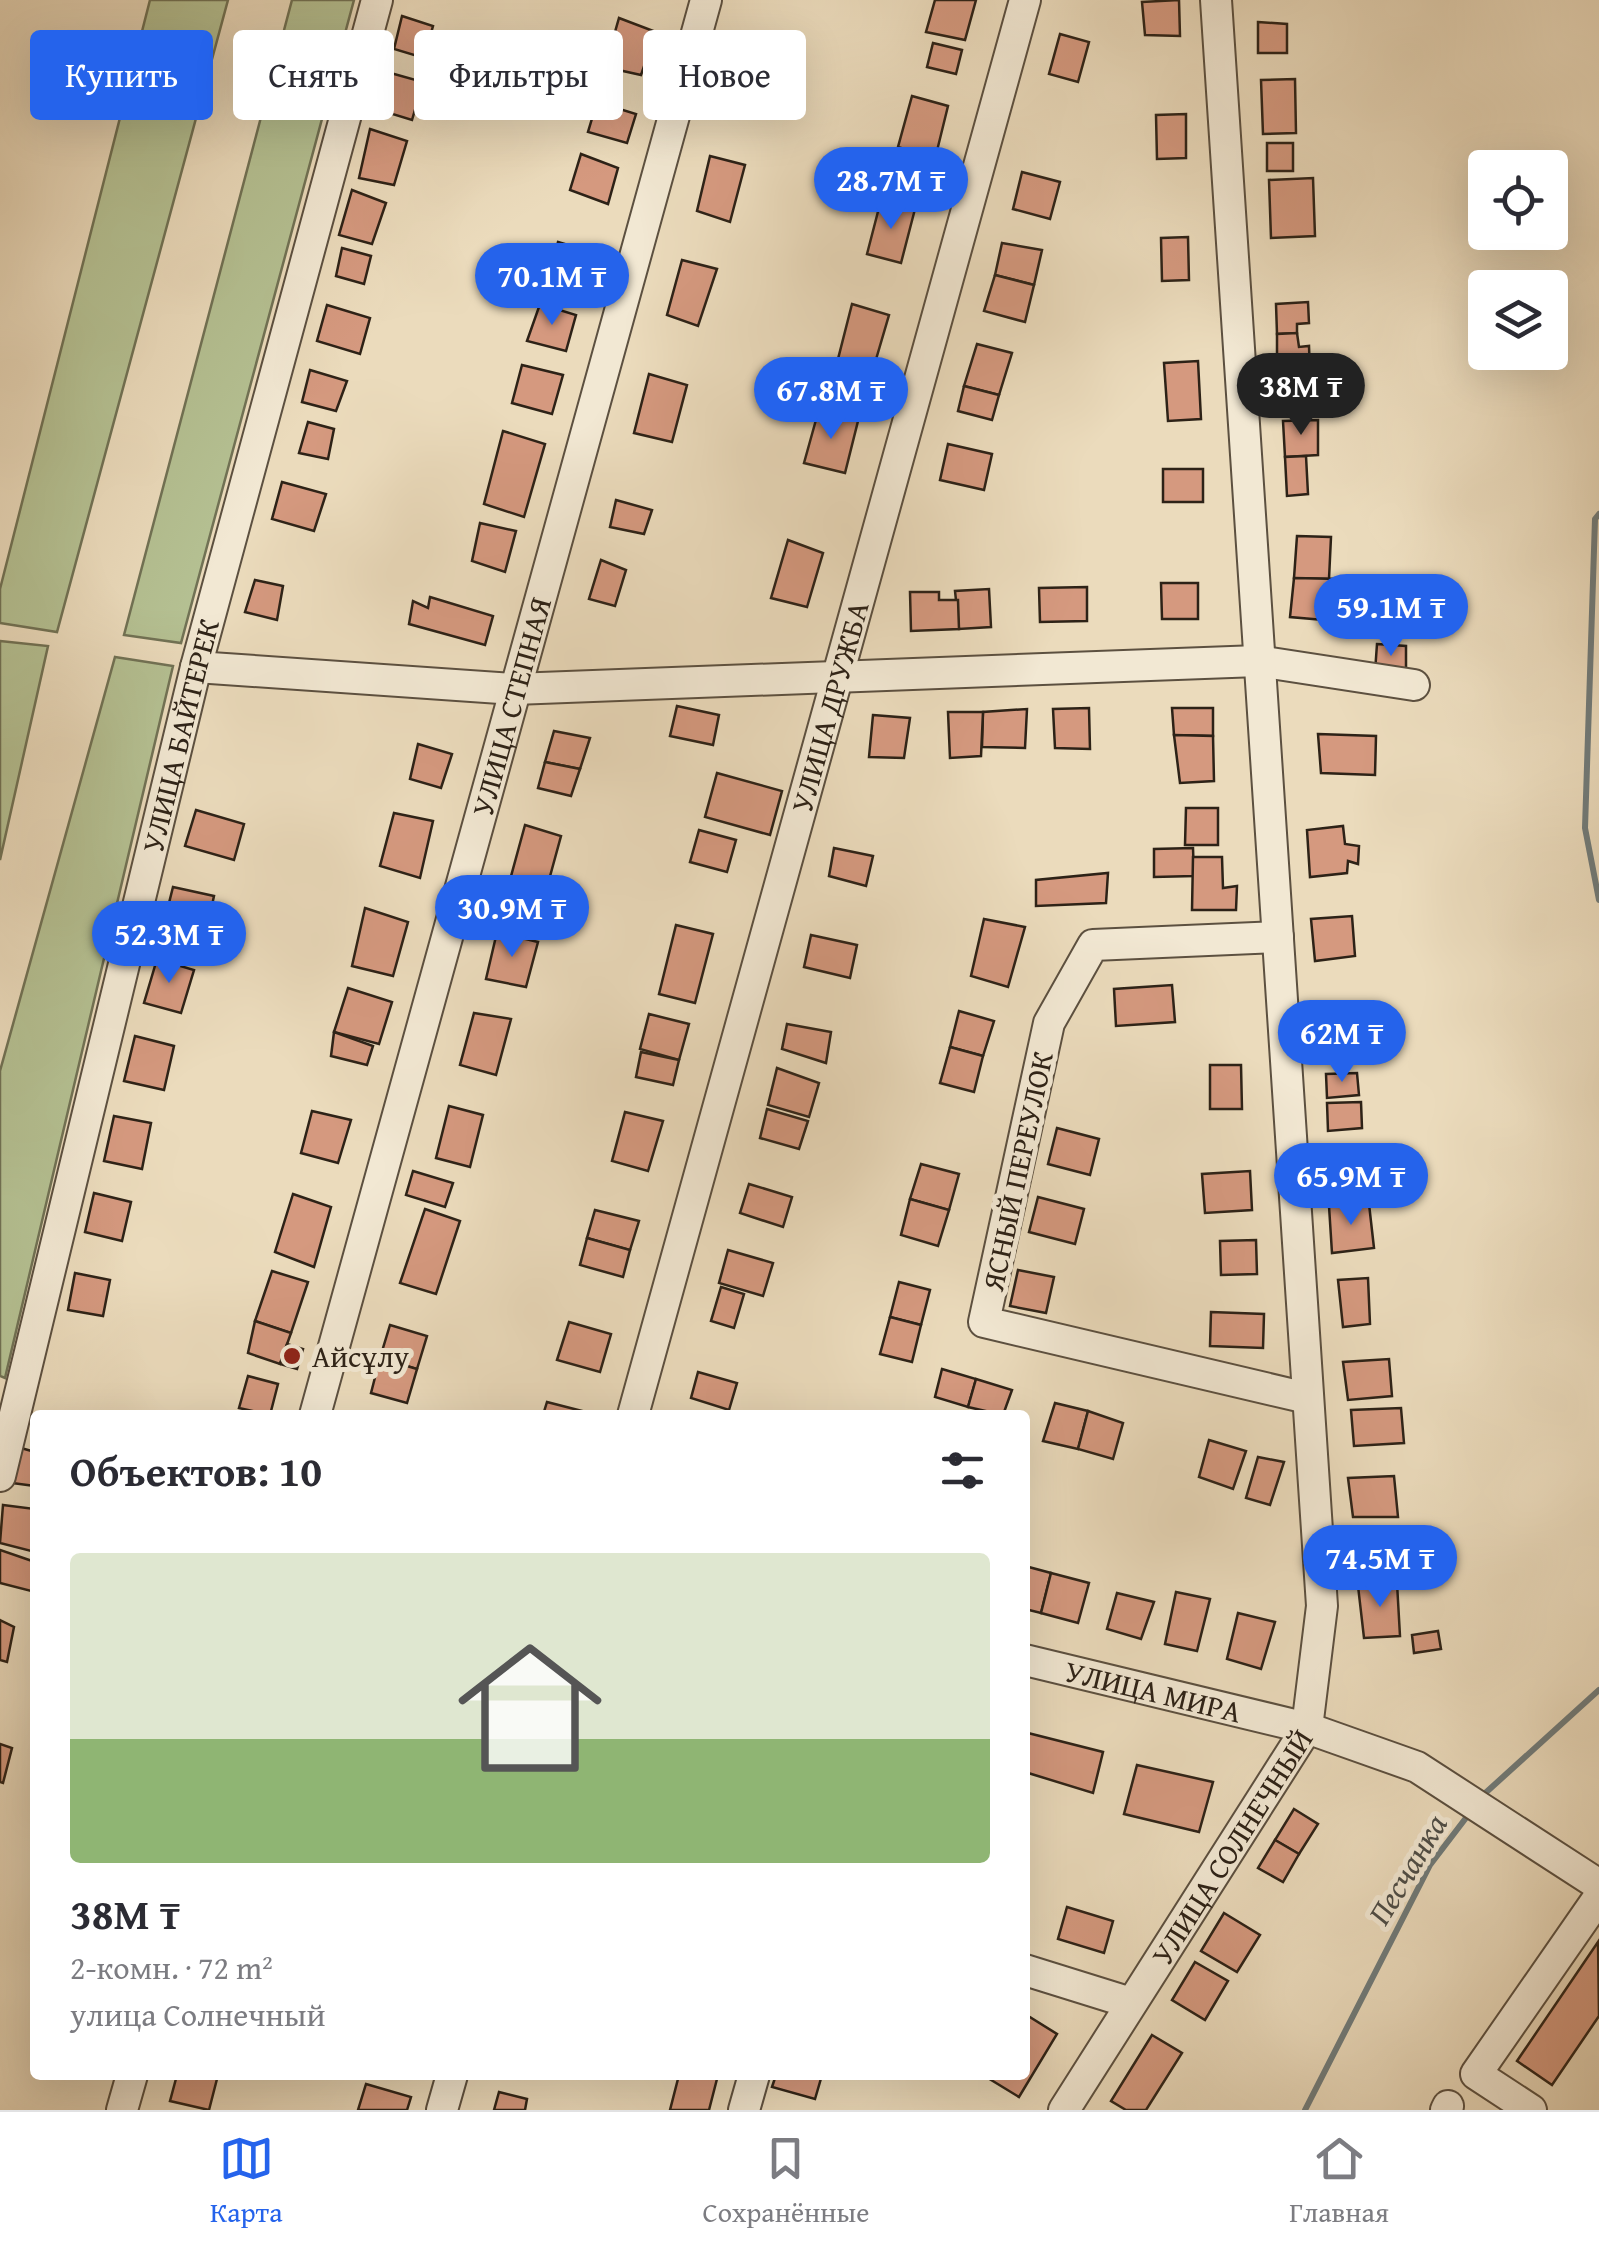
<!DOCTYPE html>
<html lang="ru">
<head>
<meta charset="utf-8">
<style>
	body { margin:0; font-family:"Gentium Book Plus",serif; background:#f2f2f3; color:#2b2b33; height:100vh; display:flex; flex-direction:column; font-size:38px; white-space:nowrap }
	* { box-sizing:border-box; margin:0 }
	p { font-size:32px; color:#7c7c81 }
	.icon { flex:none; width:55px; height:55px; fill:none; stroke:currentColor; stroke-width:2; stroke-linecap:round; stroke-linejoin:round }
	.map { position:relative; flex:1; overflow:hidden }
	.sheet { position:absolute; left:30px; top:1410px; width:1000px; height:670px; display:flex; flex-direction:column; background:#fff; border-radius:10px; box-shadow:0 10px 40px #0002 }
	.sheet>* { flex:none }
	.top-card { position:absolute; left:30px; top:30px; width:1000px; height:90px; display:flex; gap:20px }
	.buttons { position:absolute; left:1468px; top:150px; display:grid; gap:20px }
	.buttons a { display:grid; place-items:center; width:100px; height:100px; border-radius:10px; background:#fff; box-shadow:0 10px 40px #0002; font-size:50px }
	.price { position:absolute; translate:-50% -85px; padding:0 22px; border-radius:35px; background:#2563eb; color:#fff; font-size:32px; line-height:65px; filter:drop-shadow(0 2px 5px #0008) }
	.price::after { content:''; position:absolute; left:50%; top:60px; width:30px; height:22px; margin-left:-15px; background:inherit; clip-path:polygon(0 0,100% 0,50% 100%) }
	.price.active { background:#222; color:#fff }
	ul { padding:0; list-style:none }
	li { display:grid; align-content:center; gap:20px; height:530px; padding:0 40px }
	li+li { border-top:2px solid #e1e1e2 }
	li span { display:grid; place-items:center; height:310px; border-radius:10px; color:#555 }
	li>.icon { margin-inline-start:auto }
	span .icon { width:180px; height:180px; fill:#fffc; stroke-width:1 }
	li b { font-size:42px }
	h2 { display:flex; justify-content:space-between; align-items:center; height:120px; padding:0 40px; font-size:42px }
	.chip { padding:0 35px; border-radius:10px; background:#fff; box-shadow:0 10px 40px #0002; font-size:35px; line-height:90px }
	.chip.active { background:#2563eb; color:#fff }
	.menu { display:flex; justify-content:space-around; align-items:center; height:140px; border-top:2px solid #e1e1e2; background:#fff; font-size:28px; color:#7c7c81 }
	.menu a { display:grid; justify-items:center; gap:5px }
	.menu .active { color:#2563eb }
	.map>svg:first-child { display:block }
	.green { fill:#b5c193; stroke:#717255; stroke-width:2.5 }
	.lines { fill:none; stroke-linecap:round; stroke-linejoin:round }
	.stream { stroke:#717c7b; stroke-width:6 }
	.building { fill:#d5997f; stroke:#2d2217; stroke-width:2.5 }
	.minor-casing { stroke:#5c5040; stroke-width:34 }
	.minor { stroke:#f2e8d3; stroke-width:30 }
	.poi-dot { fill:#8f2418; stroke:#f2e8d3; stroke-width:4 }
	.labels { text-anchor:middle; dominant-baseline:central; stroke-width:10; stroke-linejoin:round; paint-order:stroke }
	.street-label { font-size:30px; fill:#2d2217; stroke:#f2e8d3 }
	.poi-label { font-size:30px; fill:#2d2217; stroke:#f2e8d3; text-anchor:start }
	.water-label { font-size:32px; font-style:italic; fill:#4f4f49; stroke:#f2e8d3 }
</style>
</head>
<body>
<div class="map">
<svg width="1599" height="2110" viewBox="0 0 1599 2110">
	<rect width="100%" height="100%" fill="#ebdbbc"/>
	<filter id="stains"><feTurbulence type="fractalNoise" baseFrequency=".002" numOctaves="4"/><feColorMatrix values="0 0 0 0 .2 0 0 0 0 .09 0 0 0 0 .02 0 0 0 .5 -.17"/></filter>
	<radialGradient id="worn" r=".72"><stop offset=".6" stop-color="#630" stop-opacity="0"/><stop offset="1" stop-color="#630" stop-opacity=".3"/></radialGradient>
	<g class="green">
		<path d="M150 0H228L57 632 0 623V589Z"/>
		<path d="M292 0H354L181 643 124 635Z"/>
		<path d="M0 641 48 646 0 860Z"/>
		<path d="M115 657 173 666 5 1378 0 1376V1071Z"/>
	</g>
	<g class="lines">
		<g class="stream">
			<path d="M1599 514 1595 519 1585 828 1599 900"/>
			<path d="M1482 1796 1599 1690"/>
			<path d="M1305 2110 1430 1865 1472 1810"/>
		</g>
	</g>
	<g class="building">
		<path d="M935 0H976L965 40 926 32Z"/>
		<path d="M1179 0 1180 36 1145 35 1142 2Z"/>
		<path d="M402 16 433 26 424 58 394 49Z"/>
		<path d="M619 18 656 32 641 75 605 67Z"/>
		<path d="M1258 22 1287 24V53H1258Z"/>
		<path d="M1060 34 1089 42 1078 82 1049 74Z"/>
		<path d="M933 43 962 50 956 74 927 67Z"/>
		<path d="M740 50 778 64 762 117 726 109Z"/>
		<path d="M387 72 423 82 412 120 376 109Z"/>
		<path d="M1295 79 1296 133 1263 134 1261 80Z"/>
		<path d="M912 96 948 106 935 159 898 147Z"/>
		<path d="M597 102 636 114 627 143 588 132Z"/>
		<path d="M1186 114V158L1157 159 1156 115Z"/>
		<path d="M370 129 407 141 394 185 359 178Z"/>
		<rect x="1267" y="143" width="26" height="28"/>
		<path d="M581 154 618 168 608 204 570 190Z"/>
		<path d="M710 156 745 165 730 222 697 211Z"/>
		<path d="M1022 172 1060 182 1050 219 1013 209Z"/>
		<path d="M1313 178 1315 236 1271 238 1269 180Z"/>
		<path d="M352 190 386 203 372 244 339 235Z"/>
		<path d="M881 200 915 209 901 263 867 254Z"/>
		<path d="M1188 237 1189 280 1162 281 1161 238Z"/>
		<path d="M558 242 595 253 585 286 549 277Z"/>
		<path d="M1002 243 1042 250 1034 285 995 275Z"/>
		<path d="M342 248 371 256 364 284 336 276Z"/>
		<path d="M682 260 717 269 698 326 667 315Z"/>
		<path d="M995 275 1034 285 1025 322 984 311Z"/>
		<path d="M1308 302 1309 323 1297 324V333L1277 334 1276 304Z"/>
		<path d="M540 304 576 315 566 351 527 341Z"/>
		<path d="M852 304 889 315 872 373 837 363Z"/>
		<path d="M327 305 370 318 360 354 317 341Z"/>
		<path d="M1297 333 1299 347 1309 346 1310 374 1277 375V334Z"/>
		<path d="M977 344 1012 353 999 395 964 386Z"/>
		<path d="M1198 361 1201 419 1168 421 1164 363Z"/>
		<path d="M522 365 563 375 552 414 512 403Z"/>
		<path d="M310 370 347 381 336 411 302 402Z"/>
		<path d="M649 374 687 385 672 442 634 433Z"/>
		<path d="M964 386 999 395 992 420 958 411Z"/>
		<path d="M819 409 858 421 845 473 804 463Z"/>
		<path d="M1318 420V455L1285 457 1283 421Z"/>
		<path d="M308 422 334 429 328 459 299 453Z"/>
		<path d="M503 431 545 444 524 517 484 504Z"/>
		<path d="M948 444 992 454 984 490 940 480Z"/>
		<path d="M1306 456 1308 494 1287 496 1285 457Z"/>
		<rect x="1163" y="469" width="40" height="33"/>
		<path d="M282 482 326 494 314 531 272 519Z"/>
		<path d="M616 500 652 510 644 534 610 527Z"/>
		<path d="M480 523 516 531 505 572 472 561Z"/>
		<path d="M1297 536 1331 537 1329 579 1294 578Z"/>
		<path d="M788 540 823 553 807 607 771 598Z"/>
		<path d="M601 560 626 570 615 606 589 599Z"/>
		<path d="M1294 578 1340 579 1335 621 1290 617Z"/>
		<path d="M255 580 283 586 277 620 245 612Z"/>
		<path d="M1161 583H1198V619H1162Z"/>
		<path d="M1087 587V621L1040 622 1039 588Z"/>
		<path d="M989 589 991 627 959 629 955 591Z"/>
		<path d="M910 592H939V600H958L959 629 911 631Z"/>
		<path d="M430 597 493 616 485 645 409 624 413 601 428 608Z"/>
		<path d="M1377 644 1406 646V674L1375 672Z"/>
		<path d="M677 706 719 715 713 745 670 736Z"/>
		<path d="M1089 708 1090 749 1055 748 1053 709Z"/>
		<path d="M1172 708H1213V736L1174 735Z"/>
		<path d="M1027 709 1025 748 982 747 983 712Z"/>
		<path d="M948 712H983L981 756 950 758Z"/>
		<path d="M873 715 910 718 904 758 869 757Z"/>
		<path d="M554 731 590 738 580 769 545 762Z"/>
		<path d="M1318 734 1376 736 1375 775 1321 773Z"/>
		<path d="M1174 735 1213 736 1214 781 1180 783Z"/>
		<path d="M418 744 452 754 441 788 410 779Z"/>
		<path d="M545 762 580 769 571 796 538 788Z"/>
		<path d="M717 773 782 791 770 835 705 817Z"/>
		<path d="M1186 808H1218V845H1185Z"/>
		<path d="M196 810 244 824 234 860 185 846Z"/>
		<path d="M394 813 433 821 420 878 380 866Z"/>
		<path d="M525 825 561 836 546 891 510 880Z"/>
		<path d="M1343 826 1345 844 1359 846 1358 864 1348 861 1347 873 1310 877 1307 830Z"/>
		<path d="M699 830 736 840 727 872 690 862Z"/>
		<path d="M834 848 873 856 866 886 829 876Z"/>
		<path d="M1193 848 1194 876 1154 877V849Z"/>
		<path d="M1193 857H1222L1223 888 1237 886 1236 910H1192Z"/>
		<path d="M1108 873 1106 903 1036 906V880Z"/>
		<path d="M173 887 214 896 205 937 163 927Z"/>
		<path d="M365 908 408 922 393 976 352 966Z"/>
		<path d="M1352 916 1355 956 1315 961 1311 919Z"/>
		<path d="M984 919 1025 927 1008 987 971 976Z"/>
		<path d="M676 925 713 934 695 1003 659 994Z"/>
		<path d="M497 932 538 942 526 987 486 979Z"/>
		<path d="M811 935 857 945 850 978 804 967Z"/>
		<path d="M157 959 194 970 181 1013 144 1003Z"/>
		<path d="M1172 985 1175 1022 1116 1026 1114 989Z"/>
		<path d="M348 988 392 1002 379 1044 334 1032Z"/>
		<path d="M1364 1005 1366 1037 1321 1042 1316 1008Z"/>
		<path d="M959 1011 994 1021 983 1056 950 1047Z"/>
		<path d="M474 1013 511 1019 496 1075 460 1065Z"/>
		<path d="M649 1014 689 1024 679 1060 640 1049Z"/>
		<path d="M787 1024 831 1032 826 1063 782 1049Z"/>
		<path d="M334 1032 373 1046 367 1065 331 1056Z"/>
		<path d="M135 1036 174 1046 164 1090 124 1081Z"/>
		<path d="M950 1047 983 1056 974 1092 940 1083Z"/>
		<path d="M641 1052 679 1060 673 1085 636 1077Z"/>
		<path d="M1210 1065H1241L1242 1109H1210Z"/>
		<path d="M777 1068 819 1083 809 1117 768 1105Z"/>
		<path d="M1357 1073 1359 1095 1327 1098 1326 1074Z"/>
		<path d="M1361 1102 1362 1128 1328 1131 1327 1103Z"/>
		<path d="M449 1106 483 1115 470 1167 436 1158Z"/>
		<path d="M767 1109 808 1121 799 1149 760 1138Z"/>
		<path d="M312 1111 351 1120 338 1163 301 1153Z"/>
		<path d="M625 1112 663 1121 648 1171 612 1161Z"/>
		<path d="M114 1116 151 1123 142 1169 104 1161Z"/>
		<path d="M1057 1128 1099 1139 1090 1175 1048 1164Z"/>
		<path d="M921 1164 959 1174 949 1210 910 1199Z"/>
		<path d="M413 1171 453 1183 445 1207 406 1195Z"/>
		<path d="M1250 1171 1252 1210 1205 1213 1202 1174Z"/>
		<path d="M749 1184 792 1197 783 1227 740 1213Z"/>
		<path d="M94 1193 131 1202 122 1241 85 1232Z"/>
		<path d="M293 1194 331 1207 314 1267 275 1252Z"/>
		<path d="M1038 1197 1084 1209 1075 1244 1029 1232Z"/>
		<path d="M910 1199 949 1210 938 1246 901 1235Z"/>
		<path d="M1369 1204 1374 1248 1332 1253 1329 1206Z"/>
		<path d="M425 1209 460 1221 436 1294 400 1283Z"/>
		<path d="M595 1210 639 1221 630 1250 587 1238Z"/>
		<path d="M587 1238 630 1250 623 1277 580 1265Z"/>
		<path d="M1256 1240 1257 1274 1221 1275 1220 1241Z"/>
		<path d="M728 1250 773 1263 763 1296 719 1283Z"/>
		<path d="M1018 1270 1054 1277 1046 1313 1010 1306Z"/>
		<path d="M272 1271 308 1282 291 1333 255 1321Z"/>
		<path d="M75 1273 110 1280 103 1316 68 1310Z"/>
		<path d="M1368 1278 1370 1324 1343 1327 1338 1280Z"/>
		<path d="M899 1282 930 1290 921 1325 890 1317Z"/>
		<path d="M721 1287 744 1294 734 1328 711 1321Z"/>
		<path d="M1211 1312 1264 1314 1263 1348 1210 1346Z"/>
		<path d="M890 1317 921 1325 912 1362 880 1354Z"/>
		<path d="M255 1321 291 1333 280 1364 248 1353Z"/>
		<path d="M569 1322 611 1334 600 1372 557 1360Z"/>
		<path d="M390 1325 427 1336 417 1369 380 1358Z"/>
		<path d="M287 1344 303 1349 297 1369 280 1364Z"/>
		<path d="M380 1358 417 1369 407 1403 371 1393Z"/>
		<path d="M1389 1359 1392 1396 1348 1400 1343 1362Z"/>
		<path d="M942 1369 976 1379 968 1407 935 1397Z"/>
		<path d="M698 1372 737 1383 729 1410 691 1398Z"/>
		<path d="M248 1376 278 1384 270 1415 239 1408Z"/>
		<path d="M976 1379 1012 1390 1003 1415 968 1407Z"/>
		<path d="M547 1402 586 1412V1415H543Z"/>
		<path d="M1055 1403 1088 1411 1078 1449 1043 1441Z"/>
		<path d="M1401 1408 1404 1443 1354 1446 1351 1410Z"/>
		<path d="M1088 1411 1123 1423 1113 1459 1078 1449Z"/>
		<path d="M1209 1440 1246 1451 1233 1489 1199 1477Z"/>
		<path d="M21 1448 35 1452V1486L12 1483Z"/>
		<path d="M1258 1457 1284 1462 1270 1505 1246 1498Z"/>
		<path d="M1394 1476 1398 1517H1353L1348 1478Z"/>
		<path d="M3 1505 35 1509V1552L0 1543Z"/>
		<path d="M1394 1538 1397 1575 1359 1577 1355 1542Z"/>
		<path d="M0 1550 35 1562V1592L0 1583Z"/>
		<path d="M1025 1566 1051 1573 1041 1613 1025 1609Z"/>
		<path d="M1051 1573 1089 1583 1078 1623 1041 1613Z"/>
		<path d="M1397 1583 1400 1636 1364 1638 1358 1586Z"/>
		<path d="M1176 1592 1210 1599 1197 1651 1165 1644Z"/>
		<path d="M1117 1593 1154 1602 1141 1639 1107 1629Z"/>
		<path d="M1238 1613 1275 1622 1261 1669 1227 1659Z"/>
		<path d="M0 1620 14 1627 7 1662 0 1660Z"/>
		<path d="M1438 1631 1441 1649 1414 1653 1412 1635Z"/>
		<path d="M1028 1733 1103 1752 1093 1793 1025 1772Z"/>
		<path d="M0 1744 12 1748 3 1783 0 1782Z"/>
		<path d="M1137 1765 1213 1782 1199 1832 1124 1814Z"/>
		<path d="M1294 1809 1318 1824 1299 1854 1275 1840Z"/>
		<path d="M1275 1840 1299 1854 1283 1882 1258 1868Z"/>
		<path d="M1067 1907 1113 1921 1104 1953 1058 1939Z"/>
		<path d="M1224 1913 1260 1935 1237 1972 1201 1951Z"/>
		<path d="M1598 1942 1599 2016 1552 2085 1517 2061Z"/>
		<path d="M1195 1962 1228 1981 1205 2020 1172 2000Z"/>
		<path d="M1025 2014 1057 2034 1019 2097 983 2075H1025Z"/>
		<path d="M1152 2035 1182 2053 1146 2110H1126L1111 2101Z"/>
		<path d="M177 2075H218L209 2110 170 2101Z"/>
		<path d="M679 2075H718L709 2110H670Z"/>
		<path d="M776 2075H822L815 2099 772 2087Z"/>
		<path d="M366 2084 411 2097 407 2110H358Z"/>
		<path d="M499 2092 527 2099 525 2110H494Z"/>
	</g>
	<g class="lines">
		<g class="minor-casing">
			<g id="minor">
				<path d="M196 667 514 689 1258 661 1414 685"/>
				<path d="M1278 937 1093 945 1049 1023 984 1322 1307 1398"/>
				<path id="s1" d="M315 1415 706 0"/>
				<path id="s2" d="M633 1415 1025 0"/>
				<path id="s3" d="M0 1476 196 667 377 0"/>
				<path id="s4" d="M1025 1660 1307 1728 1417 1767 1599 1885"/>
				<path d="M1025 1970 1131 2003"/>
				<path d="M122 2110 132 2075"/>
				<path d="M442 2110 452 2075"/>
				<path d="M744 2110 754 2075"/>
				<path id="s5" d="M1064 2110 1307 1728 1322 1606 1216 0"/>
				<path d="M1446 2110 1448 2106"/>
				<path d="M1531 2110 1476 2074 1599 1897"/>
			</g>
		</g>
		<use href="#minor" class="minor"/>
	</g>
	<circle class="poi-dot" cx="292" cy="1356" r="10"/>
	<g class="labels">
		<g class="street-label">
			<text stroke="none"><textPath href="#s1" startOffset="735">УЛИЦА СТЕПНАЯ</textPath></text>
			<text stroke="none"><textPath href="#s2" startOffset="735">УЛИЦА ДРУЖБА</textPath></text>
			<text stroke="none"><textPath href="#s3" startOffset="762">УЛИЦА БАЙТЕРЕК</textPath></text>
			<text transform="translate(1017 1171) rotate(-78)">ЯСНЫЙ ПЕРЕУЛОК</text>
			<text stroke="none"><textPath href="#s4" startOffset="132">УЛИЦА МИРА</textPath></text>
			<text stroke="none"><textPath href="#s5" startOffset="312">УЛИЦА СОЛНЕЧНЫЙ</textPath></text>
		</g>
		<g class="poi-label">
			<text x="312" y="1356">Айсұлу</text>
		</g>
		<g class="water-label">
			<text transform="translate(1407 1869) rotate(-59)">Песчанка</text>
		</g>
	</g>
	<rect width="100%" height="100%" filter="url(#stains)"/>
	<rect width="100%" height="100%" fill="url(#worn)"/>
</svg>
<div class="buttons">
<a><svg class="icon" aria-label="locate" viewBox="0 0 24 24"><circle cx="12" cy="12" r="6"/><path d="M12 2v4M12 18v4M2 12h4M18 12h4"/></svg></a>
<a><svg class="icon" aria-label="layers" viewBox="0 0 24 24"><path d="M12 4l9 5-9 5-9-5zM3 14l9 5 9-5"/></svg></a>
</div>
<b class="price" style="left:891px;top:232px">28.7M ₸</b>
<b class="price" style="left:552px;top:328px">70.1M ₸</b>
<b class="price active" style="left:1301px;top:438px">38M ₸</b>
<b class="price" style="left:831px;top:442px">67.8M ₸</b>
<b class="price" style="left:1391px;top:659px">59.1M ₸</b>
<b class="price" style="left:512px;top:960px">30.9M ₸</b>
<b class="price" style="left:169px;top:986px">52.3M ₸</b>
<b class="price" style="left:1342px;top:1085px">62M ₸</b>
<b class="price" style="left:1351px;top:1228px">65.9M ₸</b>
<b class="price" style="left:1380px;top:1610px">74.5M ₸</b>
<div class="top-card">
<a class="chip active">Купить</a>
<a class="chip">Снять</a>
<a class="chip">Фильтры</a>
<a class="chip">Новое</a>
</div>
<section class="sheet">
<h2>Объектов: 10<svg class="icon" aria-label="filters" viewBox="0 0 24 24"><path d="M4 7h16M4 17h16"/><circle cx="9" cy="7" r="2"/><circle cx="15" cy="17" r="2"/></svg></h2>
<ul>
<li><span style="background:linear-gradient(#dfe7d0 60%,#8fb573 0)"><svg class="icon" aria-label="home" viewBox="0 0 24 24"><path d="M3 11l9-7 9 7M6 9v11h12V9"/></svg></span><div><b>38M ₸</b><p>2-комн. · 72 m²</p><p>улица Солнечный</p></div></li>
</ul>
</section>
</div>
<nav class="menu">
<a class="active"><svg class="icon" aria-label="map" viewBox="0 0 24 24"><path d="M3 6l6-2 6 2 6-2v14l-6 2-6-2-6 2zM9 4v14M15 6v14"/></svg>Карта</a>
<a><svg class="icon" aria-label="saved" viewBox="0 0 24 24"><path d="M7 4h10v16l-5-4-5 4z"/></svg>Сохранённые</a>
<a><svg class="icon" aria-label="home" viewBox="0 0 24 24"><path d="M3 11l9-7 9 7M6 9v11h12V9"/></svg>Главная</a>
</nav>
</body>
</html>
